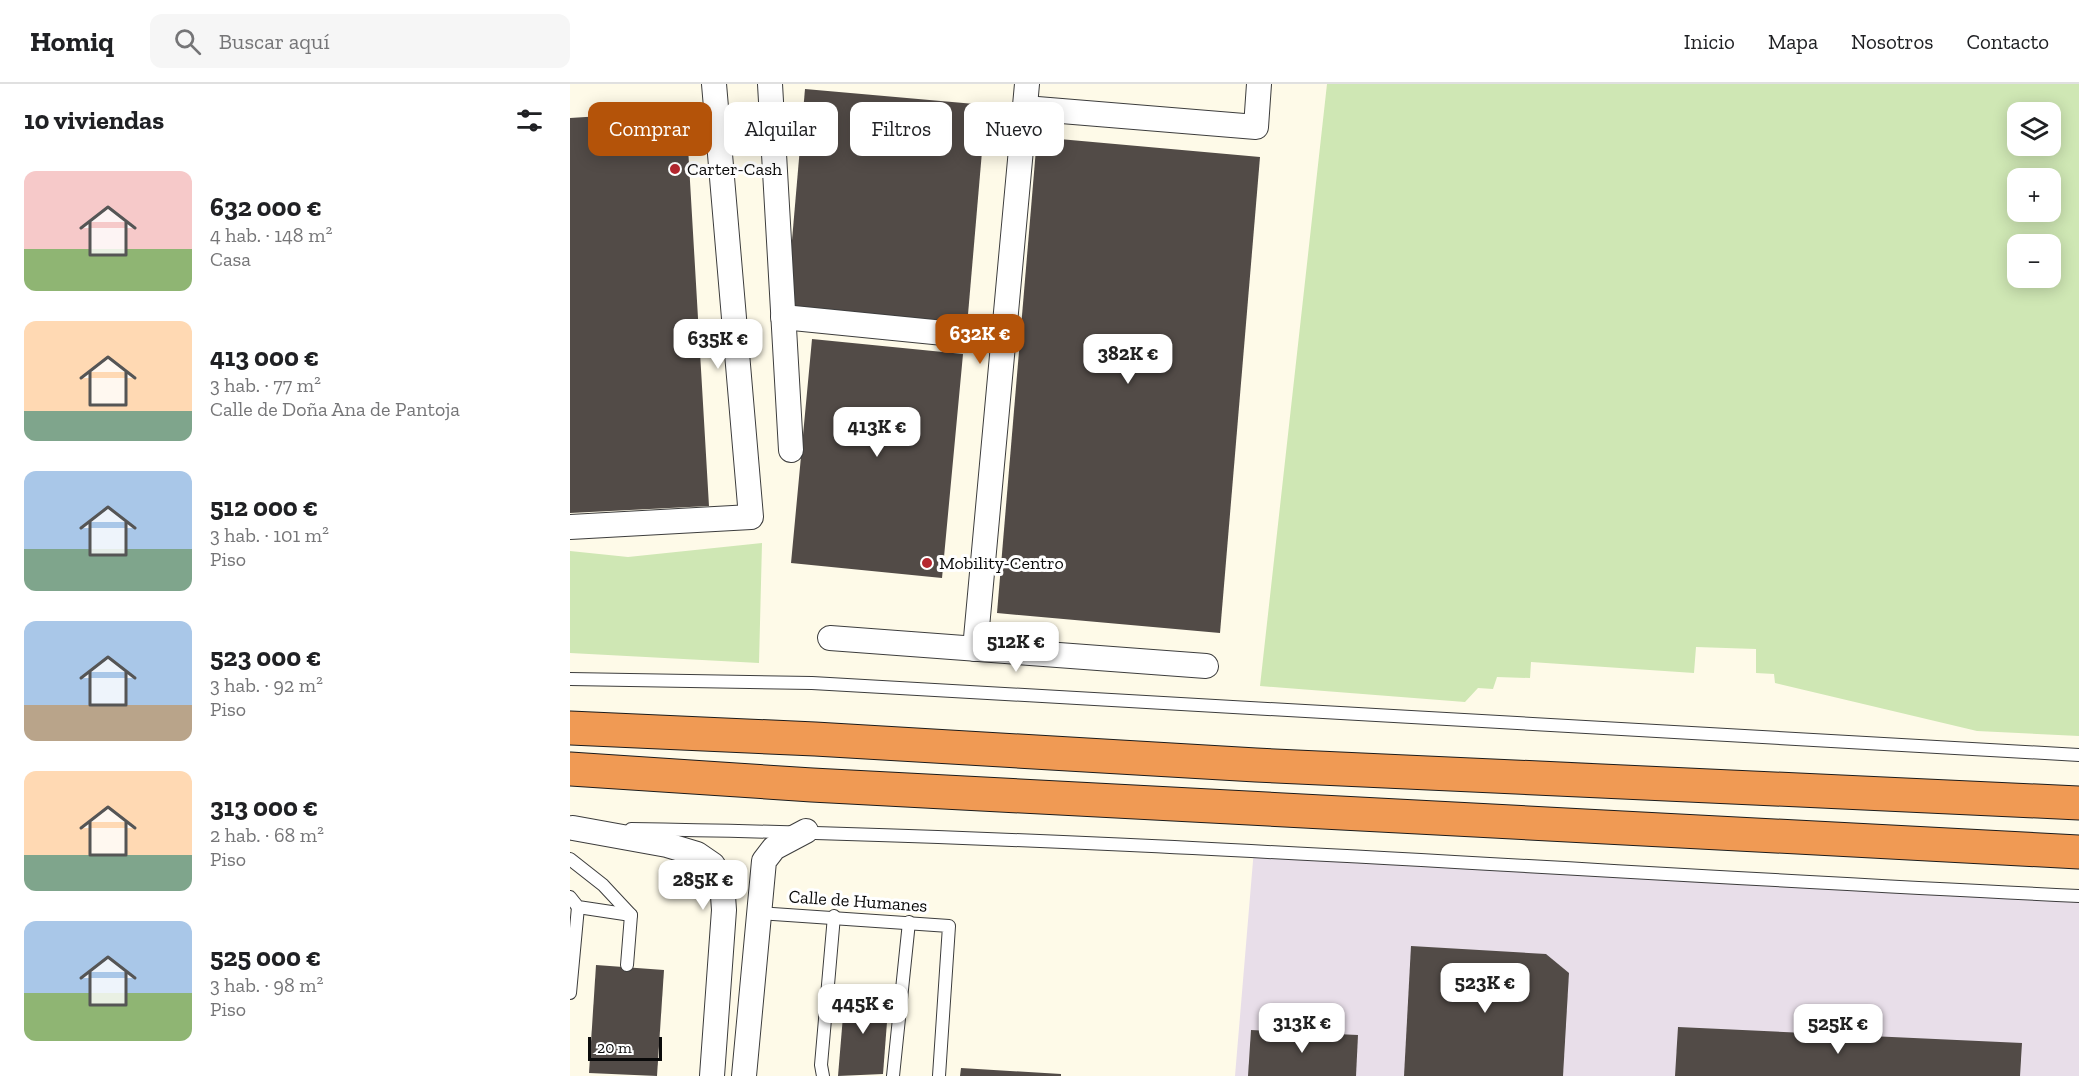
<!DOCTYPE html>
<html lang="es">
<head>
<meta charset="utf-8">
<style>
	body { margin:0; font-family:"Zilla Slab",serif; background:#f6f6f6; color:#202124; height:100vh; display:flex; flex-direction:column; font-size:22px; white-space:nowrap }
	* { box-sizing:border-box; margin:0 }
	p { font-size:20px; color:#757577 }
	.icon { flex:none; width:33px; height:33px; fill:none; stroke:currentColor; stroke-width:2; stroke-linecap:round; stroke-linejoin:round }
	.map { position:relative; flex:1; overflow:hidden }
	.panel { display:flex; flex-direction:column; background:#fff; width:570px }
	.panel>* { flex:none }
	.guide { position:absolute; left:18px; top:18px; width:570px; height:54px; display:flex; gap:12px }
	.buttons { position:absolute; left:1437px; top:18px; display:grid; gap:12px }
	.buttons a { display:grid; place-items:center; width:54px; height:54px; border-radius:12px; background:#fff; box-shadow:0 3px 15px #0003; font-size:30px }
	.scale { position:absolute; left:18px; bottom:15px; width:74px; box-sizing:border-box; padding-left:6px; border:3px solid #0a0a0a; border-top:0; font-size:16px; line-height:21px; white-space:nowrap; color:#0a0a0a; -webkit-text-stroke:4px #fff; paint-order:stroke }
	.price { position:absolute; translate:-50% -51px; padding:0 14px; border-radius:12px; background:#fff; color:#222; font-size:20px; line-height:39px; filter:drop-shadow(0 2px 3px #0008) }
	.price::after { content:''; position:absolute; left:50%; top:36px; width:18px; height:14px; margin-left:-9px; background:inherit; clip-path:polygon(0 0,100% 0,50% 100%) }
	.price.current { background:#b45309; color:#fff }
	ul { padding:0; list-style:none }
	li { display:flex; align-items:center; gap:18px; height:150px; padding:0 24px }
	li span { display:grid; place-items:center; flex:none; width:168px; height:120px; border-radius:12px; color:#555 }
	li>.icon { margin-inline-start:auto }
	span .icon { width:72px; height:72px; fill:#fffc; stroke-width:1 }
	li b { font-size:26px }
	h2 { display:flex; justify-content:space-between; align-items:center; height:72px; padding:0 24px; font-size:26px }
	.tag { padding:0 21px; border-radius:12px; background:#fff; box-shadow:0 3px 15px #0003; font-size:21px; line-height:54px }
	.tag.current { background:#b45309; color:#fff }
	header { display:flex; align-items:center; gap:36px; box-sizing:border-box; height:84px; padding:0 30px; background:#fff; border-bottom:2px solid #e0e0e0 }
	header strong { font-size:28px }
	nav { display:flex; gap:33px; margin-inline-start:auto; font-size:21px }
	.search { width:420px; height:54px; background:#f6f6f6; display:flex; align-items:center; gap:15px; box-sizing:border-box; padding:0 21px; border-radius:12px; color:#757577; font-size:22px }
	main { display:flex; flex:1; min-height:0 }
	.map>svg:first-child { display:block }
	.industrial { fill:#e8dee9 }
	.green { fill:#cfe7b4; fill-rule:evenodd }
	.building { fill:#524b47 }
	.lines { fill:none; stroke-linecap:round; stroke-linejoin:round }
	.lane-casing { stroke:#3d3d3d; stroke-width:14 }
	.street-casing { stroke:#3d3d3d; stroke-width:26 }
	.highway-casing { stroke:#1b1b1b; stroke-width:35 }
	.lane { stroke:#fff; stroke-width:12 }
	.street { stroke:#fff; stroke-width:24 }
	.highway { stroke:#f09a54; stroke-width:33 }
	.poi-dot { fill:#b5272f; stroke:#fff; stroke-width:2 }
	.labels { text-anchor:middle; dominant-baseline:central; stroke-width:6; stroke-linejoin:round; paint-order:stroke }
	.poi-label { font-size:18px; fill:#0a0a0a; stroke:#fff; text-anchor:start }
	.street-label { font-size:18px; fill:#0a0a0a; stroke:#fff }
</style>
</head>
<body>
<header>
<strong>Homiq</strong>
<div class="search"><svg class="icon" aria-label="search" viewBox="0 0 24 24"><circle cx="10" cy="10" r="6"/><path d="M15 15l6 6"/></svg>Buscar aquí</div>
<nav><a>Inicio</a><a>Mapa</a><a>Nosotros</a><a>Contacto</a></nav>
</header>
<main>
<section class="panel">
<h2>10 viviendas<svg class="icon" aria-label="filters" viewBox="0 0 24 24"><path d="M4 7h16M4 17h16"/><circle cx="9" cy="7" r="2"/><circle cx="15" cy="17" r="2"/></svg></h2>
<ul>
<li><span style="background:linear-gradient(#f6c9c9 65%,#8fb573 0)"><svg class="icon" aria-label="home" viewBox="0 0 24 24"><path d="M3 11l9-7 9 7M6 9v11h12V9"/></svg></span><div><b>632 000 €</b><p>4 hab. · 148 m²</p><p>Casa</p></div></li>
<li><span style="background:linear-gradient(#ffd9b3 75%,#7fa58c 0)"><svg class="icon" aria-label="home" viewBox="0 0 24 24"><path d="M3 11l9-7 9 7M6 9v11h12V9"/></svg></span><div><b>413 000 €</b><p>3 hab. · 77 m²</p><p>Calle de Doña Ana de Pantoja</p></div></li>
<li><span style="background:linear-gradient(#a9c7e8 65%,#7fa58c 0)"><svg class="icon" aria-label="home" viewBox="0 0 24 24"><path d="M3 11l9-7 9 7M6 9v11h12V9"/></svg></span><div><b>512 000 €</b><p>3 hab. · 101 m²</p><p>Piso</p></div></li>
<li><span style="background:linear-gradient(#a9c7e8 70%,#b9a48a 0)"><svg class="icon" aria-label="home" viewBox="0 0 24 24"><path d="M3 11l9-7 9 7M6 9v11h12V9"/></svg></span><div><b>523 000 €</b><p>3 hab. · 92 m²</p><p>Piso</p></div></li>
<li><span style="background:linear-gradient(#ffd9b3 70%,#7fa58c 0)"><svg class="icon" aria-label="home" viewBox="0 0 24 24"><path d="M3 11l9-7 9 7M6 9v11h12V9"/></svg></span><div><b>313 000 €</b><p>2 hab. · 68 m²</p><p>Piso</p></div></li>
<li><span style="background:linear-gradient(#a9c7e8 60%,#8fb573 0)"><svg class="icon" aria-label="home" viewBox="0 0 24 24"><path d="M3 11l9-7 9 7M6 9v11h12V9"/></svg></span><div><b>525 000 €</b><p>3 hab. · 98 m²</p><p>Piso</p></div></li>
</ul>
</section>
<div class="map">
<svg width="1509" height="992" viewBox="0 0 1509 992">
	<rect width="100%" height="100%" fill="#fefae8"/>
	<path class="industrial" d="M684 765 1509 812V992H665Z"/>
	<g class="green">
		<path d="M757 0H1509V652L1407 647 1205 599 1204 590 1186 589V565L1126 563 1124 589 961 578 960 594 927 593 923 605 908 604 895 618 690 602ZM1448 28H1480V62H1448ZM1448 94H1480V128H1448ZM1448 160H1480V194H1448Z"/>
		<path d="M192 459 189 579 0 569V467L58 473Z"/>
	</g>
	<g class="building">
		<path d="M235 5 416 21 397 242 216 226Z"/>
		<path d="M79 29 80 48 117 46 139 422 0 429V34Z"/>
		<path d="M467 53 690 73 650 549 427 529Z"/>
		<path d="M242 255 393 270 372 494 221 479Z"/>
		<path d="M841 862 976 870 999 889 993 992H834Z"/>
		<path d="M26 881 94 886 87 992 19 989Z"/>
		<path d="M275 908 319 912 313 990 268 992Z"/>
		<path d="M1108 943 1452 959 1450 992H1105Z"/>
		<path d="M681 946 788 951 786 992H678Z"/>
		<path d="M391 984 491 990V992H390Z"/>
	</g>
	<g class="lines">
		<g class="lane-casing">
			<g id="lane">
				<path d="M0 595 242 599 1509 671"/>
				<path d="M61 745C545 752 1026 789 1509 812"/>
				<path d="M0 775 33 801 61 831 57 881"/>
				<path d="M0 813 8 823 61 831"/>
				<path d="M189 829 379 842 369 992"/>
				<path d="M0 909 8 823"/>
				<path d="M253 992 251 981 264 832"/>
				<path d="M323 992 339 838"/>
			</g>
		</g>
		<g class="street-casing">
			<g id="street">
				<path d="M200 0 221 366"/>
				<path d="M455 24 686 43 689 0"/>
				<path d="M213 233 434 255"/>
				<path d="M0 443 181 433 144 0"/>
				<path d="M260 554 636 582"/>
				<path d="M405 565 457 0"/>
				<path d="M3 744 97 761 127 770 143 781 152 798 154 826 142 992"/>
				<path d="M174 992 194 777 204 764 236 747"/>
			</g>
		</g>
		<g class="highway-casing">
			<g id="highway">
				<path d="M0 644 245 655 686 681 1509 719"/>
				<path d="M0 685 242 701 1509 768"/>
			</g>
		</g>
		<use href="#lane" class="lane"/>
		<use href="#street" class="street"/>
		<use href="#highway" class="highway"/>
	</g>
	<g class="poi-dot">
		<circle cx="105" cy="85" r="6"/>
		<circle cx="357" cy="479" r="6"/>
	</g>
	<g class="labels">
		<g class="poi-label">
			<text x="117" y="85">Carter-Cash</text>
			<text x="369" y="479">Mobility-Centro</text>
		</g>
		<g class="street-label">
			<text transform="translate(288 817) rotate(4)">Calle de Humanes</text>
		</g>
	</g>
</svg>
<div class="buttons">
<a><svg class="icon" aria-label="layers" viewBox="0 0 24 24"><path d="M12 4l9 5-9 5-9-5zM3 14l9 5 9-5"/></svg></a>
<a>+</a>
<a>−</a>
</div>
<div class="scale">20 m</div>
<b class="price current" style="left:410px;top:281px">632K €</b>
<b class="price" style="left:148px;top:286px">635K €</b>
<b class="price" style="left:558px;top:301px">382K €</b>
<b class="price" style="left:307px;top:374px">413K €</b>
<b class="price" style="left:446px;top:589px">512K €</b>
<b class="price" style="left:133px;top:827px">285K €</b>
<b class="price" style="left:915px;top:930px">523K €</b>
<b class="price" style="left:293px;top:951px">445K €</b>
<b class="price" style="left:732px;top:970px">313K €</b>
<b class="price" style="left:1268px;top:971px">525K €</b>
<div class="guide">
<a class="tag current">Comprar</a>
<a class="tag">Alquilar</a>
<a class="tag">Filtros</a>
<a class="tag">Nuevo</a>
</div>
</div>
</main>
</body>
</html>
